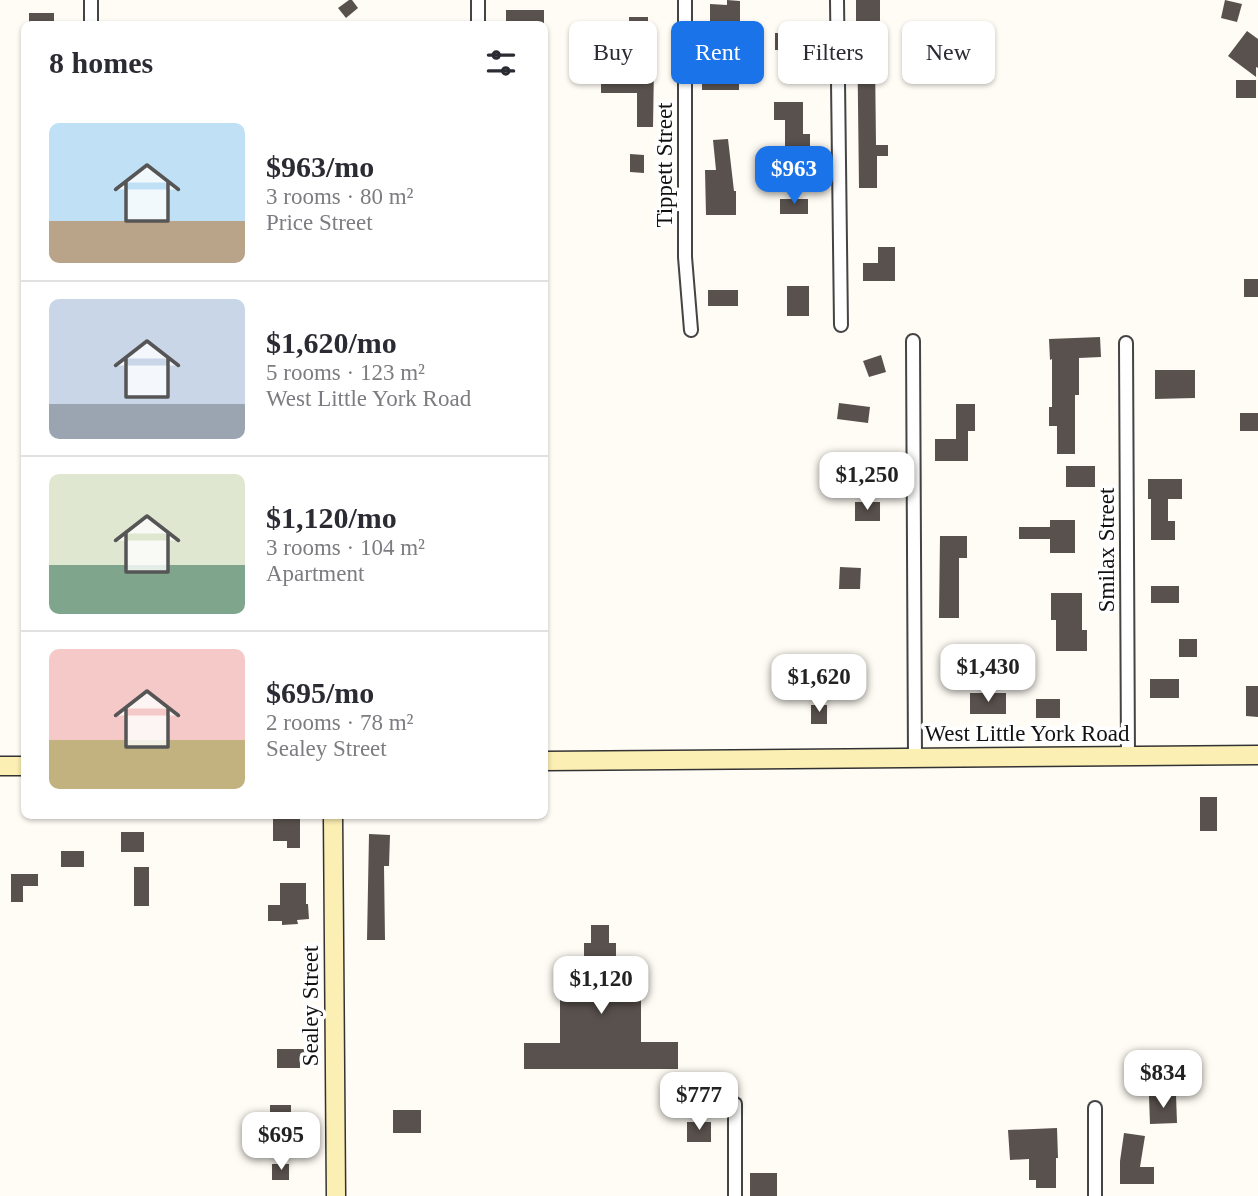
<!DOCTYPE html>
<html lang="en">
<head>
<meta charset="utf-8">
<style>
	body { margin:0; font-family:"Times New Roman",serif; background:#f7f7f7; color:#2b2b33; height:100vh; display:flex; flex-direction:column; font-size:26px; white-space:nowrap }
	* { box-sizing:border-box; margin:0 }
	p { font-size:23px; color:#7c7c81 }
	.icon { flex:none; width:38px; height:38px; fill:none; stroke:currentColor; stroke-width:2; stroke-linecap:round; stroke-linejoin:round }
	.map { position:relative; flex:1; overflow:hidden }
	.sheet { position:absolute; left:21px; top:21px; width:527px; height:798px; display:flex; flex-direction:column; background:#fff; border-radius:10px; box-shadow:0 2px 5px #0004 }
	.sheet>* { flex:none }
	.banner { position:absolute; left:569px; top:21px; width:583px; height:63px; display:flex; gap:14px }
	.price { position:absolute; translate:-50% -60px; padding:0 16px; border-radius:14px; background:#fff; color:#222; font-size:23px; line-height:46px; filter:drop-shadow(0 2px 4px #0008) }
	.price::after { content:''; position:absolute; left:50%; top:42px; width:21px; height:16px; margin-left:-10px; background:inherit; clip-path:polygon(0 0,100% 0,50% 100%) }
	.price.selected { background:#1a73e8; color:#fff }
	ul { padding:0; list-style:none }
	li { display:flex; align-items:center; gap:21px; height:175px; padding:0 28px }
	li+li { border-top:2px solid #e1e1e2 }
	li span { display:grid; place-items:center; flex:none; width:196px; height:140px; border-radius:10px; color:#555 }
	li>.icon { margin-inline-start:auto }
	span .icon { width:84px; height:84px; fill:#fffc; stroke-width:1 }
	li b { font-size:30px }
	h2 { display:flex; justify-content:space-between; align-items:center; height:84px; padding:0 28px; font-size:30px }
	.tag { padding:0 24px; border-radius:10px; background:#fff; box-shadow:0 2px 5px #0004; font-size:24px; line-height:63px }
	.tag.selected { background:#1a73e8; color:#fff }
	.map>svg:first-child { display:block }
	.building { fill:#59514d }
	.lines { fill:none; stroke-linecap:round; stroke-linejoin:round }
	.street-casing { stroke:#444; stroke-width:16 }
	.secondary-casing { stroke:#333; stroke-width:21 }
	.street { stroke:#fff; stroke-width:12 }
	.secondary { stroke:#fcefb3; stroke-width:18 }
	.labels { text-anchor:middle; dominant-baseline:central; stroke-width:7; stroke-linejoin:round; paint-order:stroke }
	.street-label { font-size:23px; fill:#111; stroke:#fff }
</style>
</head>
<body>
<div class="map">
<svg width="1258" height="1196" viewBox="0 0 1258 1196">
	<rect width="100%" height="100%" fill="#fffcf5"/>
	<g class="building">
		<path d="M349 0H352L358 8 346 18 338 8Z"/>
		<path d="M727 0 740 1V27L710 26V4L727 5Z"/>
		<path d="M856 0H880V21H876L875 58 876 145H888V156H877V188H859L857 21H856Z"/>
		<path d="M1225 0 1242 4 1237 22 1221 18Z"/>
		<rect x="506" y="10" width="38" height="14"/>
		<rect x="29" y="13" width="25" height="11"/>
		<path d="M629 17H648V66H654L653 127H637V93H601V58H624V45H629Z"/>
		<path d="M1247 31 1258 39V68L1256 67V77L1228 56Z"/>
		<rect x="775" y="33" width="23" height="17"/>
		<rect x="702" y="70" width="37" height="20"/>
		<rect x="1236" y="80" width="20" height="18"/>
		<path d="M774 102H803V134H810V149H785V120H774Z"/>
		<path d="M728 139 734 191H736V215H706L705 170H716L713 140Z"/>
		<path d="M630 154 644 155V173L630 172Z"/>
		<rect x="780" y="199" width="28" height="15"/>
		<path d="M878 247H895V281H863V263H878Z"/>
		<rect x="1244" y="279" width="14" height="18"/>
		<rect x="787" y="286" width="22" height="30"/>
		<rect x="708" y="290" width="30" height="16"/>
		<path d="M1100 337 1101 357 1079 358V395H1075V454H1057V426H1049V407H1052V359L1050 360 1049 339Z"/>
		<path d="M881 355 886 372 869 377 863 361Z"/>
		<path d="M1155 370H1195V398L1155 399Z"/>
		<path d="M839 403 870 407 868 423 837 419Z"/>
		<path d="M956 404H975V431H968V461H935V439H956Z"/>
		<rect x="1240" y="413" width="18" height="18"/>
		<rect x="1066" y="466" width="29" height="21"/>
		<path d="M1148 479H1182V499H1168V521H1175V540H1151V499H1148Z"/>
		<rect x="855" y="502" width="25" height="19"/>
		<path d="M1050 520H1075V553H1050V539H1019V527H1050Z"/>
		<path d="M940 536H967V558H959V618H939Z"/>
		<path d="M840 567 861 568 860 589H839Z"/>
		<rect x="1151" y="586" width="28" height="17"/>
		<path d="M1051 593H1082V630H1087V651H1056V620H1051Z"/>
		<rect x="1179" y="639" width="18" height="18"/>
		<rect x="1150" y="679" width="29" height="19"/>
		<path d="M1246 686H1258V717L1246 716Z"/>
		<rect x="970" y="693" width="36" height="21"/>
		<rect x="1036" y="699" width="24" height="19"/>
		<rect x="811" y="705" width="16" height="19"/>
		<rect x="1200" y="797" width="17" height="34"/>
		<path d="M273 816H300V848H287V841H273Z"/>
		<rect x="121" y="832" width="23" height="20"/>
		<path d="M369 834 390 835 389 866H384L385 940H367Z"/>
		<rect x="61" y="851" width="23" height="16"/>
		<rect x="134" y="867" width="15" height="39"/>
		<path d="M11 874H38V886H23V902H11Z"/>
		<path d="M280 883H306V904H308L309 919 297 920 298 924 282 925V921H268V905H280Z"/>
		<path d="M591 925H609V943H616V960H641V1042H678V1069H524V1043H560V960H584V943H591Z"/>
		<path d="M277 1049H310L309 1063H300V1068H277Z"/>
		<path d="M1176 1095 1177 1123 1150 1124 1149 1096Z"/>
		<path d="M270 1105H291V1114H295V1126H290L291 1135H270Z"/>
		<rect x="393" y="1110" width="28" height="23"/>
		<rect x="687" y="1122" width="24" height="20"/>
		<path d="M1057 1128 1058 1158H1056V1188H1036V1180H1029V1159L1010 1160 1008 1130Z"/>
		<path d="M1124 1133 1145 1136 1140 1167H1154V1184H1120V1161Z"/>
		<rect x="272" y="1164" width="17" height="16"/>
		<rect x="750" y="1173" width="27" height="23"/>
	</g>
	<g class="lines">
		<g class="street-casing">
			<g id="street">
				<path d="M91 0V24"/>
				<path d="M478 0V24"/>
				<path d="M685 0V257L691 330"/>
				<path d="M837 0 841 325"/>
				<path d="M913 341 915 758"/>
				<path d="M1126 343 1128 757"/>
				<path d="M1095 1108V1196"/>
				<path d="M735 1196V1104"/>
			</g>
		</g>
		<g class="secondary-casing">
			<g id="secondary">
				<path d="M544 761 1258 755"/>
				<path d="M0 766H24"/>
				<path d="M333 816 336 1196"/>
			</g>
		</g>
		<use href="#street" class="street"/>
		<use href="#secondary" class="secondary"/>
	</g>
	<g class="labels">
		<g class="street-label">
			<text transform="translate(664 165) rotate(-90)">Tippett Street</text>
			<text transform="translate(1106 550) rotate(-90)">Smilax Street</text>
			<text x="1027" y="733">West Little York Road</text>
			<text transform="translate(310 1006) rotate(-90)">Sealey Street</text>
		</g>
	</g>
</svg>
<b class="price selected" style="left:794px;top:206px">$963</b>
<b class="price" style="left:867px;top:512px">$1,250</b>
<b class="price" style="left:988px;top:704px">$1,430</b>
<b class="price" style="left:819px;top:714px">$1,620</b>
<b class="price" style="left:601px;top:1016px">$1,120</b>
<b class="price" style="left:1163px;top:1110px">$834</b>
<b class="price" style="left:699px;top:1132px">$777</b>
<b class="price" style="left:281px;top:1172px">$695</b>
<div class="banner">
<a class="tag">Buy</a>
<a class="tag selected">Rent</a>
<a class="tag">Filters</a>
<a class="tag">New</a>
</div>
<section class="sheet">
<h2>8 homes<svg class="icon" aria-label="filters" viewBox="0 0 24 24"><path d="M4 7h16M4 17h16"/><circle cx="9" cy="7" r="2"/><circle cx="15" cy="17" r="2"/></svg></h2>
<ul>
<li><span style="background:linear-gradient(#bfe0f5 70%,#b9a48a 0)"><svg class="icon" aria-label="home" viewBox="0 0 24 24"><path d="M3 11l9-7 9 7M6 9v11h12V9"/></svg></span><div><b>$963/mo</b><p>3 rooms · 80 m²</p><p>Price Street</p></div></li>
<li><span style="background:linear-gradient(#c9d6e8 75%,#9aa5b1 0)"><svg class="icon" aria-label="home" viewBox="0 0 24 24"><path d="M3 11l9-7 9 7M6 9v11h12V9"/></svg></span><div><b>$1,620/mo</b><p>5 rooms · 123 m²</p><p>West Little York Road</p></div></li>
<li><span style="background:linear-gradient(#dfe7d0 65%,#7fa58c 0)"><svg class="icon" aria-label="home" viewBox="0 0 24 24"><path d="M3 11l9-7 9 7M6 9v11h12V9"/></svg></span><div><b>$1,120/mo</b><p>3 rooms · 104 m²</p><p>Apartment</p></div></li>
<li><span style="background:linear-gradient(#f6c9c9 65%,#c2b280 0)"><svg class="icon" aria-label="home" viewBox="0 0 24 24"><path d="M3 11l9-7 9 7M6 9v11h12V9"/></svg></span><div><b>$695/mo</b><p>2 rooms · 78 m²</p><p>Sealey Street</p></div></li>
</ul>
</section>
</div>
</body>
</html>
